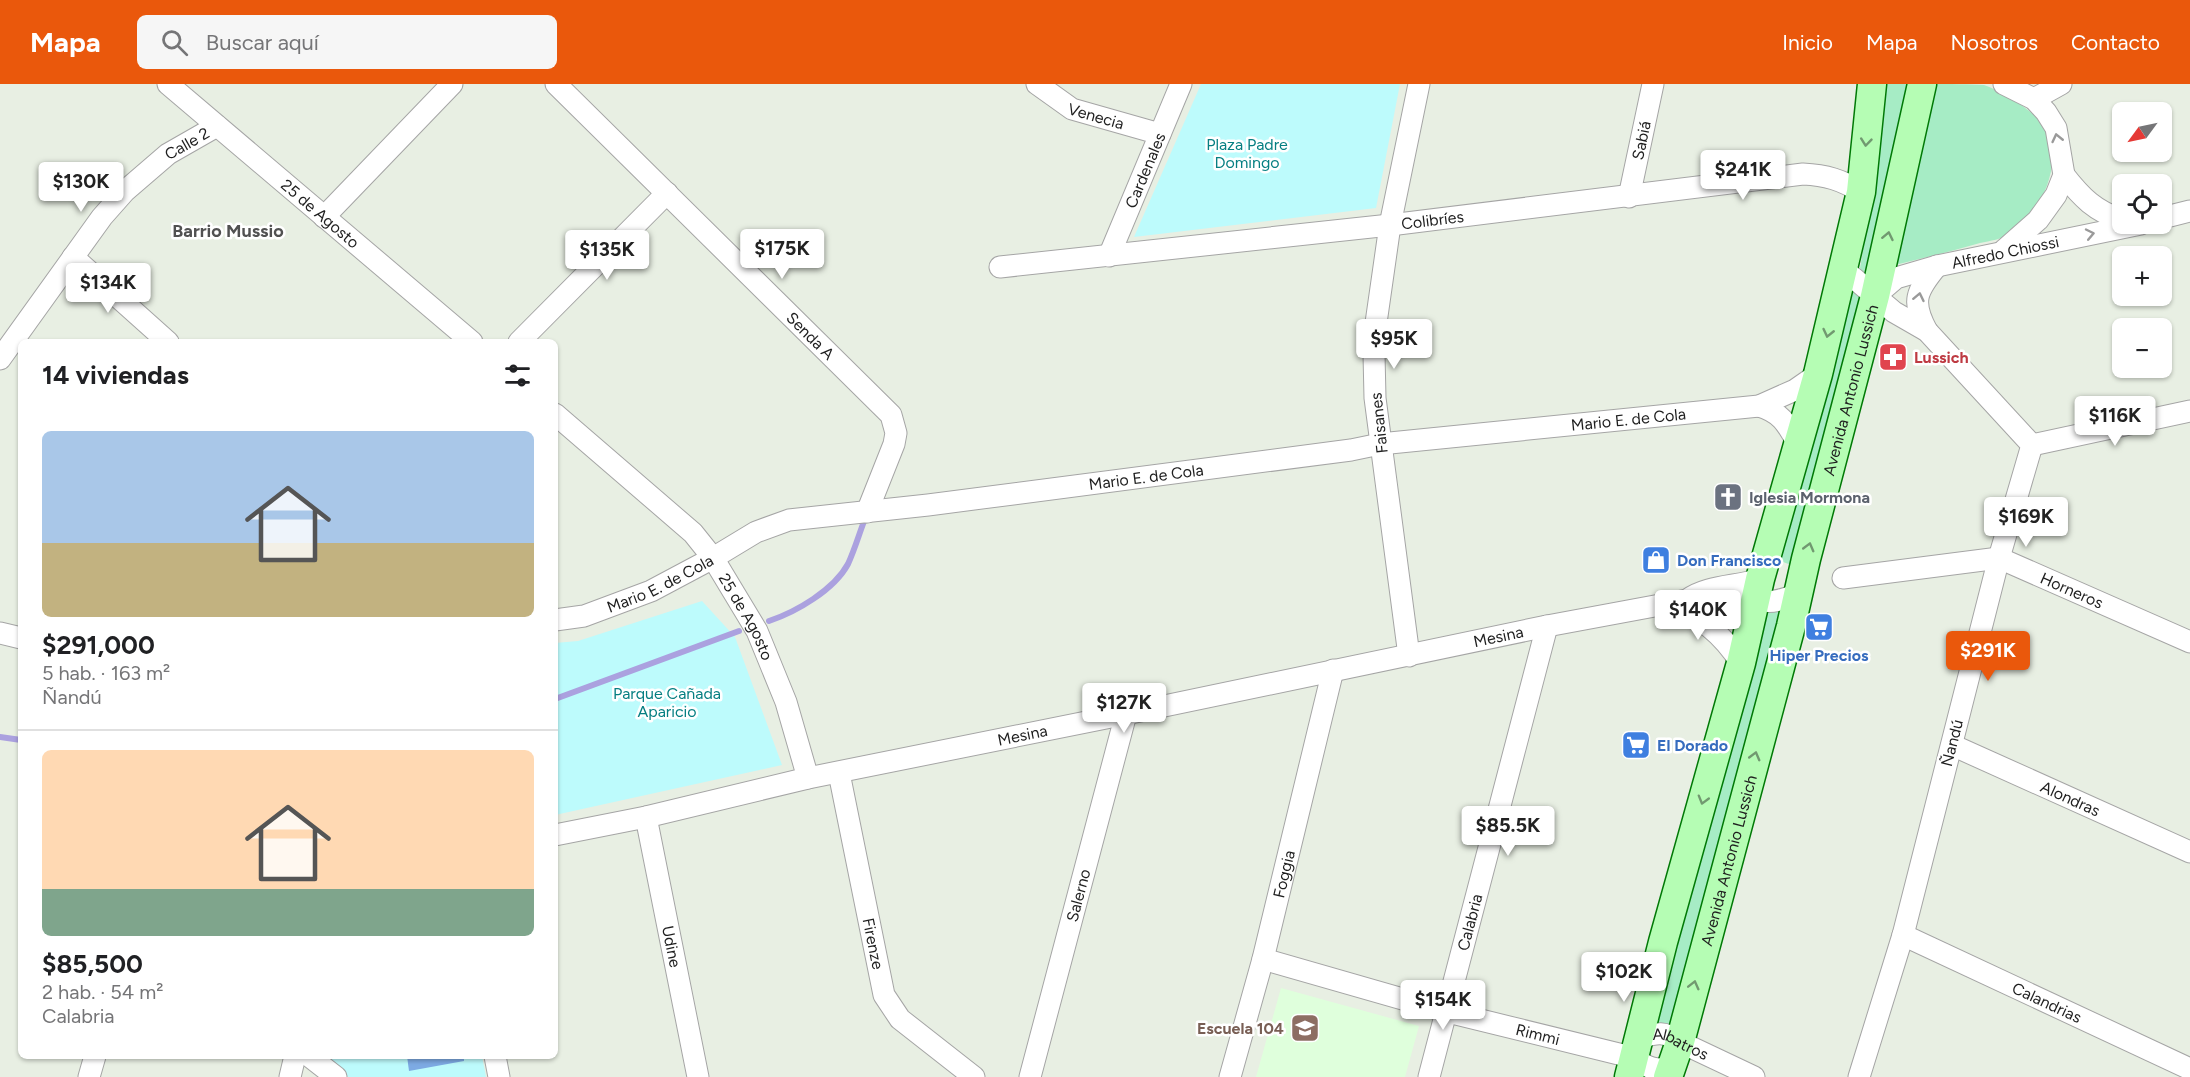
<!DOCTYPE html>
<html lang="es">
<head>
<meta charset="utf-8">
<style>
	body { margin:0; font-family:Figtree,sans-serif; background:#f6f6f6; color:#202124; height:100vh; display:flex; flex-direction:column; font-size:22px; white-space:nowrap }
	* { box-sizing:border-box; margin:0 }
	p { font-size:20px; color:#757577 }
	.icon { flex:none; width:33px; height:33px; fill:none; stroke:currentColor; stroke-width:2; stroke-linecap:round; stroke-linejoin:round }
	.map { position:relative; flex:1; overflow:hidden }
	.sheet { position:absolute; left:18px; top:255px; width:540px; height:720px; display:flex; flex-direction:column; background:#fff; border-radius:9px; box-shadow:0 2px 4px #0004 }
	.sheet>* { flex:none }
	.needle { width:39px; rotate:237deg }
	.tools { position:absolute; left:2112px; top:18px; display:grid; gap:12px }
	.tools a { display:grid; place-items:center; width:60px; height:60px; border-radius:9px; background:#fff; box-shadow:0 2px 4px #0004; font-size:30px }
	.price { position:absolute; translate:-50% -51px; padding:0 14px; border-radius:6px; background:#fff; color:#222; font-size:20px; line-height:39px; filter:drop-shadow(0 2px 3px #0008) }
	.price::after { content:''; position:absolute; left:50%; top:36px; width:18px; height:14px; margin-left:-9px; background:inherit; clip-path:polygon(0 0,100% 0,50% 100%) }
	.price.active { background:#ea580c; color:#fff }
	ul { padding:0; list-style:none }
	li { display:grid; align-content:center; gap:12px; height:318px; padding:0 24px }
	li+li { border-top:2px solid #e0e0e0 }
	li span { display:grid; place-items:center; height:186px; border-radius:9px; color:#555 }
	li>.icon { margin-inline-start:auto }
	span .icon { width:108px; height:108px; fill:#fffc; stroke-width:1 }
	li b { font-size:26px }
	h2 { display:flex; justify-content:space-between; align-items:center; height:72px; padding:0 24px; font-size:26px }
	header { display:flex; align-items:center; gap:36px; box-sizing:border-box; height:84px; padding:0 30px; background:#ea580c; color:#fff }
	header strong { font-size:28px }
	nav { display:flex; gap:33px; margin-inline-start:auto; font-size:21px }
	.search { width:420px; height:54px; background:#f6f6f6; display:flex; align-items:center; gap:15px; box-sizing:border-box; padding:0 21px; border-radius:9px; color:#757577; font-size:22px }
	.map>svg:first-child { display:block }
	.education { fill:#dfffdc }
	.grass { fill:#a6ecc5 }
	.park { fill:#bdfbfc }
	.pitch { fill:#7daae3 }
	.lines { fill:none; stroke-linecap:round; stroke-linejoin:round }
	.stream { stroke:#aba1df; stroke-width:6 }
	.street-casing { stroke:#a5a5a5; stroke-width:23 }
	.secondary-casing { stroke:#007906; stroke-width:31 }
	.street { stroke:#fff; stroke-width:21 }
	.secondary { stroke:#b5fdb4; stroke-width:28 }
	.oneway { stroke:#9a9a9a }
	.oneway2 { stroke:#719970 }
	.labels { text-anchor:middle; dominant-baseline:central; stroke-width:5; stroke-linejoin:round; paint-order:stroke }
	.street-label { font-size:16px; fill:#1e1e1e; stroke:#fff }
	.park-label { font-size:16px; fill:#067f82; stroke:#fff }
	.health-label { font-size:16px; font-weight:bold; fill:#be3a42; stroke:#fff; text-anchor:start }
	.worship-label { font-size:16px; font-weight:bold; fill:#5b616d; stroke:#fff; text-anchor:start }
	.shop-label { font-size:16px; font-weight:bold; fill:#366cbe; stroke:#fff; text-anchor:start }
	.education-label { font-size:16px; font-weight:bold; fill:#785e54; stroke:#fff; text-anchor:end }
	.neighbourhood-label { font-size:18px; font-weight:bold; fill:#515151; stroke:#fff }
</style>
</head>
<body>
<header>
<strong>Mapa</strong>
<div class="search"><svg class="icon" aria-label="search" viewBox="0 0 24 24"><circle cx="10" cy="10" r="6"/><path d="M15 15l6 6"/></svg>Buscar aquí</div>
<nav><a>Inicio</a><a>Mapa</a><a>Nosotros</a><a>Contacto</a></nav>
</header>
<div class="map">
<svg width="2190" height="993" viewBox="0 0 2190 993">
	<rect width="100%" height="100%" fill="#e8efe3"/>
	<path class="education" d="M1281 904 1419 942 1405 993H1256Z"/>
	<g class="grass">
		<path d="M1883 0H1913L1869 186 1864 189 1860 184C1871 123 1875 61 1883 0Z"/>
		<path d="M1933 0C1946 0 1972 0 1984 1 2001 7 2033 26 2044 42 2066 76 2042 129 2010 150 2002 155 1990 157 1980 159 1952 167 1924 174 1895 181Z"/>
		<path d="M1851 198 1862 213 1794 482 1783 478H1776Z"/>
		<path d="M1763 524H1782L1675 945 1651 942Z"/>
	</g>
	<g class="park">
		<path d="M1201 0H1400L1376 124 1134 153Z"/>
		<path d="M702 517 735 553 782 681 555 731V559L578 557Z"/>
		<path d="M320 972H482L486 993H348Z"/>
	</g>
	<path class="pitch" d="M407 972H464V977L409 987Z"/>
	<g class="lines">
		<g class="stream">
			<path d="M769 537C796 528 834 506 848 480 855 465 860 447 866 432"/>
			<path d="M555 615 739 547"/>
			<path d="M0 653 21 656"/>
		</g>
		<g class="street-casing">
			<g id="street">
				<path id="s1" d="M168 0 472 258"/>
				<path id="s2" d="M556 0 891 331 896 349 894 360 867 428"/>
				<path id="s3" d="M1037 0 1072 25 1160 50"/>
				<path d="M2004 0 2034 15 2046 28 2056 44 2064 91 2056 111 2038 136 2004 166"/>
				<path d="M2034 15 2061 0"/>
				<path d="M2064 91C2082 114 2095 127 2122 136"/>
				<path id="s4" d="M1629 113 1653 0"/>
				<path d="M324 133 452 0"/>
				<path d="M2162 134 2190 127"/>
				<path id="s5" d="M1109 172 1181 0"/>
				<path d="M73 173 168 258"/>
				<path id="s6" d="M1000 183 1390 141 1803 90C1826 91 1842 96 1861 108"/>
				<path d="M1843 185 1894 228 1927 247 2032 361 1999 474 1903 851 1859 993"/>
				<path id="s7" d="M1875 212 1896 194 1937 182 2141 140"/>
				<path d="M1927 247C1911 218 1916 207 1937 182"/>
				<path d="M519 258 667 109"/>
				<path id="s8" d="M0 275 102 133 125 107 168 70 217 42"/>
				<path d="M1759 322C1782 329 1787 340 1798 360"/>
				<path id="s9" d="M555 330 693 449 713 474 757 547 786 618 808 694"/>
				<path d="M2032 361 2190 327"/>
				<path id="s10" d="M1843 494 1999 474 2190 558"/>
				<path d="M1743 515C1751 514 1756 516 1763 517 1775 519 1787 514 1798 510"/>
				<path d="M1669 519C1701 534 1721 548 1741 579"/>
				<path id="s11" d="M555 536 584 532 651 507 713 474 756 448 789 436 928 421 1351 366 1380 360 1759 322 1795 306 1818 290"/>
				<path d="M0 549 21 554"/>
				<path d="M1409 572 1375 314 1374 270 1376 239 1390 141 1419 0"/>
				<path id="s12" d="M1952 661 2190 768"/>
				<path id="s13" d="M839 689 884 911 900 935 974 993"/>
				<path id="s14" d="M646 733 698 993"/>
				<path id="s15" d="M555 751 646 733 808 694 1126 630 1547 542 1687 516C1707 501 1737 503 1760 495"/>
				<path id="s16" d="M1903 851 2190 985"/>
				<path id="s17" d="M1263 875 1448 928 1635 974C1647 984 1656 987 1671 984"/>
				<path id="s18" d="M1639 954C1656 949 1664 946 1680 958L1754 993"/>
				<path d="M309 972 336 993"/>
				<path d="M495 972 499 993"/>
				<path d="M89 993 95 972"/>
				<path d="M290 993 295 972"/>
				<path id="s19" d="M1030 993 1126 630"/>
				<path id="s20" d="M1230 993 1263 875 1333 586"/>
				<path id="s21" d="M1429 993 1547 542"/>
			</g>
		</g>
		<g class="secondary-casing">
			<g id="secondary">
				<path d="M1629 993 1663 858 1741 579 1760 495 1818 290 1861 108 1872 0"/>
				<path id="s22" d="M1668 993 1680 958 1791 542 1806 475 1875 212 1922 0"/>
			</g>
		</g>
		<use href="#street" class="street"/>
		<use href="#secondary" class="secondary"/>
	</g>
	<defs><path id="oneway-chevron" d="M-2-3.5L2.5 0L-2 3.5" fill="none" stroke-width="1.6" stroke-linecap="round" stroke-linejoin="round" transform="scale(1.5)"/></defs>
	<g class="oneway">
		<use href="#oneway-chevron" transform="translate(2057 54) rotate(-103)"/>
		<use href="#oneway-chevron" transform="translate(2090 150) rotate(-12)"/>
		<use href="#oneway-chevron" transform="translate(1919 213) rotate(-78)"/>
	</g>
	<g class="oneway2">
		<use href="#oneway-chevron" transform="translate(1866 58) rotate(96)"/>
		<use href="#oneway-chevron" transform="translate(1888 152) rotate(-78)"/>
		<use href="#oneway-chevron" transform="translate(1828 249) rotate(103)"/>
		<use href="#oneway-chevron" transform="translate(1809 463) rotate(-75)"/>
		<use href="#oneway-chevron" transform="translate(1755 672) rotate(-75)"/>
		<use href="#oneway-chevron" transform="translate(1703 716) rotate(106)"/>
		<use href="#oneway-chevron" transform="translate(1694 901) rotate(-76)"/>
	</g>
	<defs>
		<g id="pharmacy-square" transform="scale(1.5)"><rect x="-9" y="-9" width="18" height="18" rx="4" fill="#e0444e" stroke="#fff"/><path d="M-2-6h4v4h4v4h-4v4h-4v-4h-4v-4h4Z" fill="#fff"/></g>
		<g id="church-square" transform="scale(1.5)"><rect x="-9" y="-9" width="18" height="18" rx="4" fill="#6b7280" stroke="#fff"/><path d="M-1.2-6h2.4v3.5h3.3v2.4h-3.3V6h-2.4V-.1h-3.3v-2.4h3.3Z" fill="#fff"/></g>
		<g id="shop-square" transform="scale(1.5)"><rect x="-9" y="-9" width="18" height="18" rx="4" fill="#3f7fe0" stroke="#fff"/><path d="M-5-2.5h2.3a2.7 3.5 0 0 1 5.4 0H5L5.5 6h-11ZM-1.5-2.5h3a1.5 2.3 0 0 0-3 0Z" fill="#fff"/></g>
		<g id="supermarket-square" transform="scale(1.5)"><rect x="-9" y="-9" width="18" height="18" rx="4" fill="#3f7fe0" stroke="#fff"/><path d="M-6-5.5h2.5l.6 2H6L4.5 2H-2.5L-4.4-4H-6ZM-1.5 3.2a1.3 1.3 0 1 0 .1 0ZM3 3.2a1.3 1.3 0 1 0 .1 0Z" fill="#fff"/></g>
		<g id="school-square" transform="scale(1.5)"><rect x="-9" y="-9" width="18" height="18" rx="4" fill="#8d6e63" stroke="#fff"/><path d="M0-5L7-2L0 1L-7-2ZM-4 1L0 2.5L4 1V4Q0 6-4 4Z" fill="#fff"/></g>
	</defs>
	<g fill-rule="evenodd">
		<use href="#pharmacy-square" x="1893" y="273"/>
		<use href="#church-square" x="1728" y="413"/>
		<use href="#shop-square" x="1656" y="476"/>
		<use href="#supermarket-square" x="1819" y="543"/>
		<use href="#supermarket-square" x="1636" y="661"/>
		<use href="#school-square" x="1305" y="944"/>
	</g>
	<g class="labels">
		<g class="street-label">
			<text stroke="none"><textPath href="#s3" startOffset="68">Venecia</textPath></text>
			<text stroke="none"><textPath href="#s4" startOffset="58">Sabiá</textPath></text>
			<text stroke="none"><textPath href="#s8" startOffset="288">Calle 2</textPath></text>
			<text stroke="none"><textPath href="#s5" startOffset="93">Cardenales</textPath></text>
			<text stroke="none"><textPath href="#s1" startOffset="200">25 de Agosto</textPath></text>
			<text stroke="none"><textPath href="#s6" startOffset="435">Colibríes</textPath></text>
			<text stroke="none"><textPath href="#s7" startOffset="140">Alfredo Chiossi</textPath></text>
			<text stroke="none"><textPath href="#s2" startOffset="358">Senda A</textPath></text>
			<text stroke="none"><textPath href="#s22" startOffset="711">Avenida Antonio Lussich</textPath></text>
			<text stroke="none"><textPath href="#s11" startOffset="1102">Mario E. de Cola</textPath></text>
			<text transform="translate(1379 339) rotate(-96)">Faisanes</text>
			<text stroke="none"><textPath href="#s11" startOffset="616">Mario E. de Cola</textPath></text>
			<text stroke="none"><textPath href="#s11" startOffset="112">Mario E. de Cola</textPath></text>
			<text stroke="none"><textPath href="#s10" startOffset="237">Horneros</textPath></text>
			<text stroke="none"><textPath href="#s9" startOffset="282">25 de Agosto</textPath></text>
			<text stroke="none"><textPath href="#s15" startOffset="964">Mesina</textPath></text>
			<text stroke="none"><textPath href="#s15" startOffset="478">Mesina</textPath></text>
			<text transform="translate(1952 659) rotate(-76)">Ñandú</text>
			<text stroke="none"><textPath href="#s12" startOffset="130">Alondras</textPath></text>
			<text stroke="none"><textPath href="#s22" startOffset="225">Avenida Antonio Lussich</textPath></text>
			<text stroke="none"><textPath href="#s20" startOffset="210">Foggia</textPath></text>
			<text stroke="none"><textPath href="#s19" startOffset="188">Salerno</textPath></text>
			<text stroke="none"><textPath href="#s21" startOffset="160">Calabria</textPath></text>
			<text stroke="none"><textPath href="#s13" startOffset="174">Firenze</textPath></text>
			<text stroke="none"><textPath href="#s14" startOffset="132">Udine</textPath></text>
			<text stroke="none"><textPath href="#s16" startOffset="159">Calandrias</textPath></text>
			<text stroke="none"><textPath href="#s17" startOffset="285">Rimmi</textPath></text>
			<text stroke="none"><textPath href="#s18" startOffset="44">Albatros</textPath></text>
		</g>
		<g class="park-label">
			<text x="1247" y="60">Plaza Padre<tspan x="1247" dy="18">Domingo</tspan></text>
			<text x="667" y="609">Parque Cañada<tspan x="667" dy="18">Aparicio</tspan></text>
		</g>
		<g class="health-label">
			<text x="1914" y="273">Lussich</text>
		</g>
		<g class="worship-label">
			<text x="1749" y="413">Iglesia Mormona</text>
		</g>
		<g class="shop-label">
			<text x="1677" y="476">Don Francisco</text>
			<text x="1819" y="571" text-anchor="middle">Hiper Precios</text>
			<text x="1657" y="661">El Dorado</text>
		</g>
		<g class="education-label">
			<text x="1284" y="944">Escuela 104</text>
		</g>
		<g class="neighbourhood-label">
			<text x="228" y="147">Barrio Mussio</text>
		</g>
	</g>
</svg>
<div class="tools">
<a><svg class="needle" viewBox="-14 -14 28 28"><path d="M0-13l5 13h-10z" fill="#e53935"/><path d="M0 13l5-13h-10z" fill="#757577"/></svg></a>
<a><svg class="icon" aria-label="locate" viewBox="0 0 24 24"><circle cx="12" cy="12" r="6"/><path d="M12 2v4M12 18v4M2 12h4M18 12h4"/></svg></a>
<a>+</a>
<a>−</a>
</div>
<b class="price" style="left:1743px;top:117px">$241K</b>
<b class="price" style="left:81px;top:129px">$130K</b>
<b class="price" style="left:782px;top:196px">$175K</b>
<b class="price" style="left:607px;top:197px">$135K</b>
<b class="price" style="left:108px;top:230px">$134K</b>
<b class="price" style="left:1394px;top:286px">$95K</b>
<b class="price" style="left:2115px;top:363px">$116K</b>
<b class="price" style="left:2026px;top:464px">$169K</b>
<b class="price" style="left:1698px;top:557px">$140K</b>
<b class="price active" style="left:1988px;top:598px">$291K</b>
<b class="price" style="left:1124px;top:650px">$127K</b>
<b class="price" style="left:1508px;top:773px">$85.5K</b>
<b class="price" style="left:1624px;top:919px">$102K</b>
<b class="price" style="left:1443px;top:947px">$154K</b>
<section class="sheet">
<h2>14 viviendas<svg class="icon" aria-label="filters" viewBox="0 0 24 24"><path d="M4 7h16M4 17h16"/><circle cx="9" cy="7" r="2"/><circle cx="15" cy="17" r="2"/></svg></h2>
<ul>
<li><span style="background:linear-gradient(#a9c7e8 60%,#c2b280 0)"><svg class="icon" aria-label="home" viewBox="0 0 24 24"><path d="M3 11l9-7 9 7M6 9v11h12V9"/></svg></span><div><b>$291,000</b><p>5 hab. · 163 m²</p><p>Ñandú</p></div></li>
<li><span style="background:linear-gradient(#ffd9b3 75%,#7fa58c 0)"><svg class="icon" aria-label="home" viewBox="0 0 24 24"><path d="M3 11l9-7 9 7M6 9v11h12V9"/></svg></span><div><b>$85,500</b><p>2 hab. · 54 m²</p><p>Calabria</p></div></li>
</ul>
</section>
</div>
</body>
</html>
